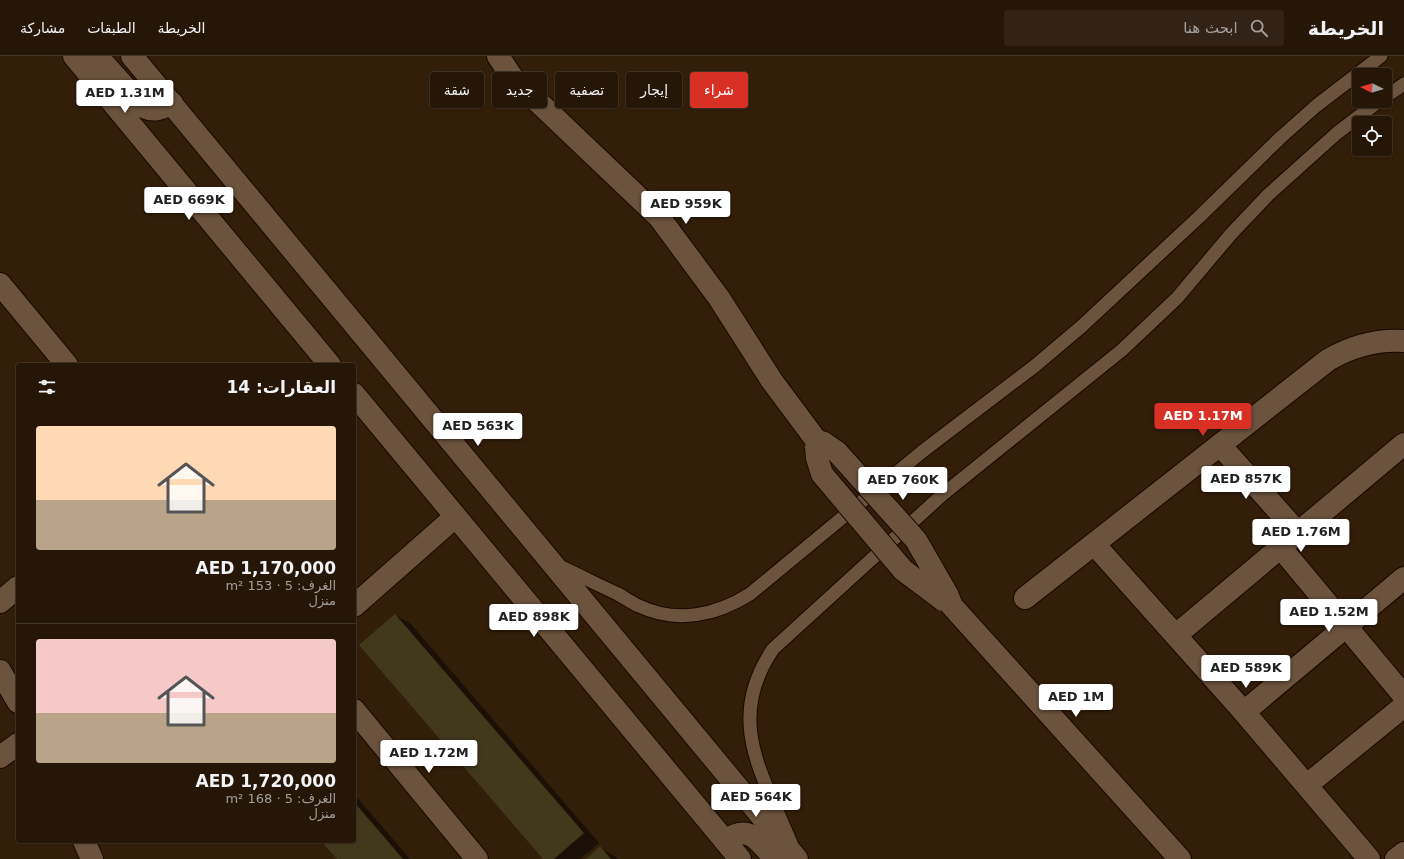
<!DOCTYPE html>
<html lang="ar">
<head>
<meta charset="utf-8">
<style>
	body { margin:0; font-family:"DejaVu Sans","Noto Naskh Arabic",sans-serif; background:#322316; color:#f1f3f6; direction:rtl; height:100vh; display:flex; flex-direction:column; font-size:15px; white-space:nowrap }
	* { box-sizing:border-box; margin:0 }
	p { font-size:13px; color:#a49f9c }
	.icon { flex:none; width:22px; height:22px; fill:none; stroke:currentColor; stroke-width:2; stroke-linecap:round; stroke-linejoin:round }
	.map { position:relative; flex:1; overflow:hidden; direction:ltr }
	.sheet { position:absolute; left:16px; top:307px; width:340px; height:480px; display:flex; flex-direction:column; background:#261608; border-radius:4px; box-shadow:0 1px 3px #0004,0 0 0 1px #423529; direction:rtl }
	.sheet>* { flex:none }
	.top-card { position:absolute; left:368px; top:16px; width:380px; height:36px; direction:rtl; display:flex; gap:8px }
	.needle { width:26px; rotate:275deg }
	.buttons { position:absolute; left:1352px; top:12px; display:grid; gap:8px }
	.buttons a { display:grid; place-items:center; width:40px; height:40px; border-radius:4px; background:#261608; box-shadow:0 1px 3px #0004,0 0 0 1px #423529; font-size:20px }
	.price { position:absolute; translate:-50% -34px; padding:0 9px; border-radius:4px; background:#fff; color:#222; font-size:13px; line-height:26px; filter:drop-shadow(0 1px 2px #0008) }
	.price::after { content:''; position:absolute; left:50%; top:24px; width:12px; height:9px; margin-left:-6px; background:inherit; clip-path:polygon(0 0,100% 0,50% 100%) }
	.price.current { background:#d93025; color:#fff }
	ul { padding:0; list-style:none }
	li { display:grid; align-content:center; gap:8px; height:212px; padding:0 20px }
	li+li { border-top:1px solid #423529 }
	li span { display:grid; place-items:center; height:124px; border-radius:4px; color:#555 }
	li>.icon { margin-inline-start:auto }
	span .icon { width:72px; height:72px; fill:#fffc; stroke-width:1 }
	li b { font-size:17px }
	h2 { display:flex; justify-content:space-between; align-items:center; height:48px; padding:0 20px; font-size:17px }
	.chip { padding:0 14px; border-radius:4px; background:#261608; box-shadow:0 1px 3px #0004,0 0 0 1px #423529; font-size:14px; line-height:36px }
	.chip.current { background:#d93025; color:#fff }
	header { display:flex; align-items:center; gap:24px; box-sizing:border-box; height:56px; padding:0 20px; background:#261608; border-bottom:1px solid #423529 }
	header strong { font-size:19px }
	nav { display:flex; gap:22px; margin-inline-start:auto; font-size:14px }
	.search { width:280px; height:36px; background:#322316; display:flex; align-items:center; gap:10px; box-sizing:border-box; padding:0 14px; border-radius:4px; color:#a49f9c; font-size:15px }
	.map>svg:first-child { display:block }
	.shadow { fill:#0007 }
	.building { fill:#42391d }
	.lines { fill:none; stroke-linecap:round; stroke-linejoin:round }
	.service-casing { stroke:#1a0700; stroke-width:15 }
	.minor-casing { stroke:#1a0700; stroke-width:24 }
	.tertiary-casing { stroke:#1a0700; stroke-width:24 }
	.service { stroke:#6b533e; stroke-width:13 }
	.minor { stroke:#6b533e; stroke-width:22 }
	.tertiary { stroke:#6b533e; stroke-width:22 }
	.minor-bridge-casing { stroke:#1a0700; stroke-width:24; stroke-linecap:butt }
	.minor-bridge { stroke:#6b533e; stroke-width:22 }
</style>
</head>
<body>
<header>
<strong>الخريطة</strong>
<div class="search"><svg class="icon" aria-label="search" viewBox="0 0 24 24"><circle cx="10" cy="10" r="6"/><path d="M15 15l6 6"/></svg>ابحث هنا</div>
<nav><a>الخريطة</a><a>الطبقات</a><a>مشاركة</a></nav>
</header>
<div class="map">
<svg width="1404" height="803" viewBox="0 0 1404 803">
	<rect width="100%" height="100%" fill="#331e0a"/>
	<g class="shadow">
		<path d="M395 559 411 568 599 787 580 803H545Z"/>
		<path d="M354 738 410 803H338L322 785H354Z"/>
		<path d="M601 792 616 801 618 803H588Z"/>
	</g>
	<g class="building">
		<path d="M395 558 584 777 554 803H543L359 589Z"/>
		<path d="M354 746 403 803H337L321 785H354Z"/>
		<path d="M600 790 611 803H586Z"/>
	</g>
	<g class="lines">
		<g class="service-casing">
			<g id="service">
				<path d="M1385 41 1404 28"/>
				<path d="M559 510C579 519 598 529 618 538 625 542 632 547 639 550 677 568 717 559 750 538L923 395 1036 309 1082 270 1199 161 1280 82 1316 50 1381 0"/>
				<path d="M791 787C762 717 725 664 773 593L942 439 1122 294 1177 242 1231 178 1268 139 1337 77 1379 45"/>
			</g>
		</g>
		<g class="minor-casing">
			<g id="minor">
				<path d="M498 0 512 21 659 161 719 242 772 325 816 384 824 387"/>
				<path d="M0 228 67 309"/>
				<path d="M1220 389 1298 477"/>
				<path d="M1094 488 1244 656 1369 803"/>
				<path d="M1281 492 1404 640"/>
				<path d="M947 538 952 550 1180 803"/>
				<path d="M1025 542 1328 304C1352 290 1376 283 1404 285"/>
				<path d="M0 546 18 531"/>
				<path d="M354 550 455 461"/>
				<path d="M1176 579 1404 388"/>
				<path d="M0 615 18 646"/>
				<path d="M354 654 477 803"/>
				<path d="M1244 656 1404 522"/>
				<path d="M0 701 18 688"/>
				<path d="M1307 729 1404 650"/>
				<path d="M84 785 92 803"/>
				<path d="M1396 803 1404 797"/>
			</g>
		</g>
		<g class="tertiary-casing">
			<g id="tertiary">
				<path d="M74 0 330 309"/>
				<path d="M97 0 143 51C154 56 161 53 172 47"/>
				<path d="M132 0 797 803"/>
				<path d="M354 338 740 803"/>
				<path d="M725 785C750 767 758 785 775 803"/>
			</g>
		</g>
		<use href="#service" class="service"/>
		<use href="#minor" class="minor"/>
		<use href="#tertiary" class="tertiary"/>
		<g class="minor-bridge-casing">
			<g id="minor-bridge">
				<path d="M824 387 837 396 916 484 947 538"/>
				<path d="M816 391 817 402 822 418 903 514 943 544"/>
			</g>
		</g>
		<use href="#minor-bridge" class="minor-bridge"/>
	</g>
</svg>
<div class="buttons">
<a><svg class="needle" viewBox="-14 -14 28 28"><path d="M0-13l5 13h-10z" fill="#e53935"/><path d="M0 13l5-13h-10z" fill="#a49f9c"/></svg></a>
<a><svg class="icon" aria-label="locate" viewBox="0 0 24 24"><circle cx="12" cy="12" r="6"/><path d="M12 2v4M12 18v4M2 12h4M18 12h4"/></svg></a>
</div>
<b class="price" style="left:125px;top:58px">AED 1.31M</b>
<b class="price" style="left:189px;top:165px">AED 669K</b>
<b class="price" style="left:686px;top:169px">AED 959K</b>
<b class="price current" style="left:1203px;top:381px">AED 1.17M</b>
<b class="price" style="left:478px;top:391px">AED 563K</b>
<b class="price" style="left:1246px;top:444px">AED 857K</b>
<b class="price" style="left:903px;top:445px">AED 760K</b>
<b class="price" style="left:1301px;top:497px">AED 1.76M</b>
<b class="price" style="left:1329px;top:577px">AED 1.52M</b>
<b class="price" style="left:534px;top:582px">AED 898K</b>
<b class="price" style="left:1246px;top:633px">AED 589K</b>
<b class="price" style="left:1076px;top:662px">AED 1M</b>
<b class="price" style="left:429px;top:718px">AED 1.72M</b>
<b class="price" style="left:756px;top:762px">AED 564K</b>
<div class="top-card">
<a class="chip current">شراء</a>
<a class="chip">إيجار</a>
<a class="chip">تصفية</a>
<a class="chip">جديد</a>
<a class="chip">شقة</a>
</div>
<section class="sheet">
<h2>العقارات: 14<svg class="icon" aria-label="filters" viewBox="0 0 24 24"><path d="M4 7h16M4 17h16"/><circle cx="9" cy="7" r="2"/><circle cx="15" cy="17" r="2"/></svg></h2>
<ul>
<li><span style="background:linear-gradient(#ffd9b3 60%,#b9a48a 0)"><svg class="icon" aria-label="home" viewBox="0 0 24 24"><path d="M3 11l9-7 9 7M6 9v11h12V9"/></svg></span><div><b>AED 1,170,000</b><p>الغرف: 5 · 153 m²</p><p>منزل</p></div></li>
<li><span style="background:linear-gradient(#f6c9c9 60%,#b9a48a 0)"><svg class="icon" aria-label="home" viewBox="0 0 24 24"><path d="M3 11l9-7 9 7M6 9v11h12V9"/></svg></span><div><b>AED 1,720,000</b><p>الغرف: 5 · 168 m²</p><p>منزل</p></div></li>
</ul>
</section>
</div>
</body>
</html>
